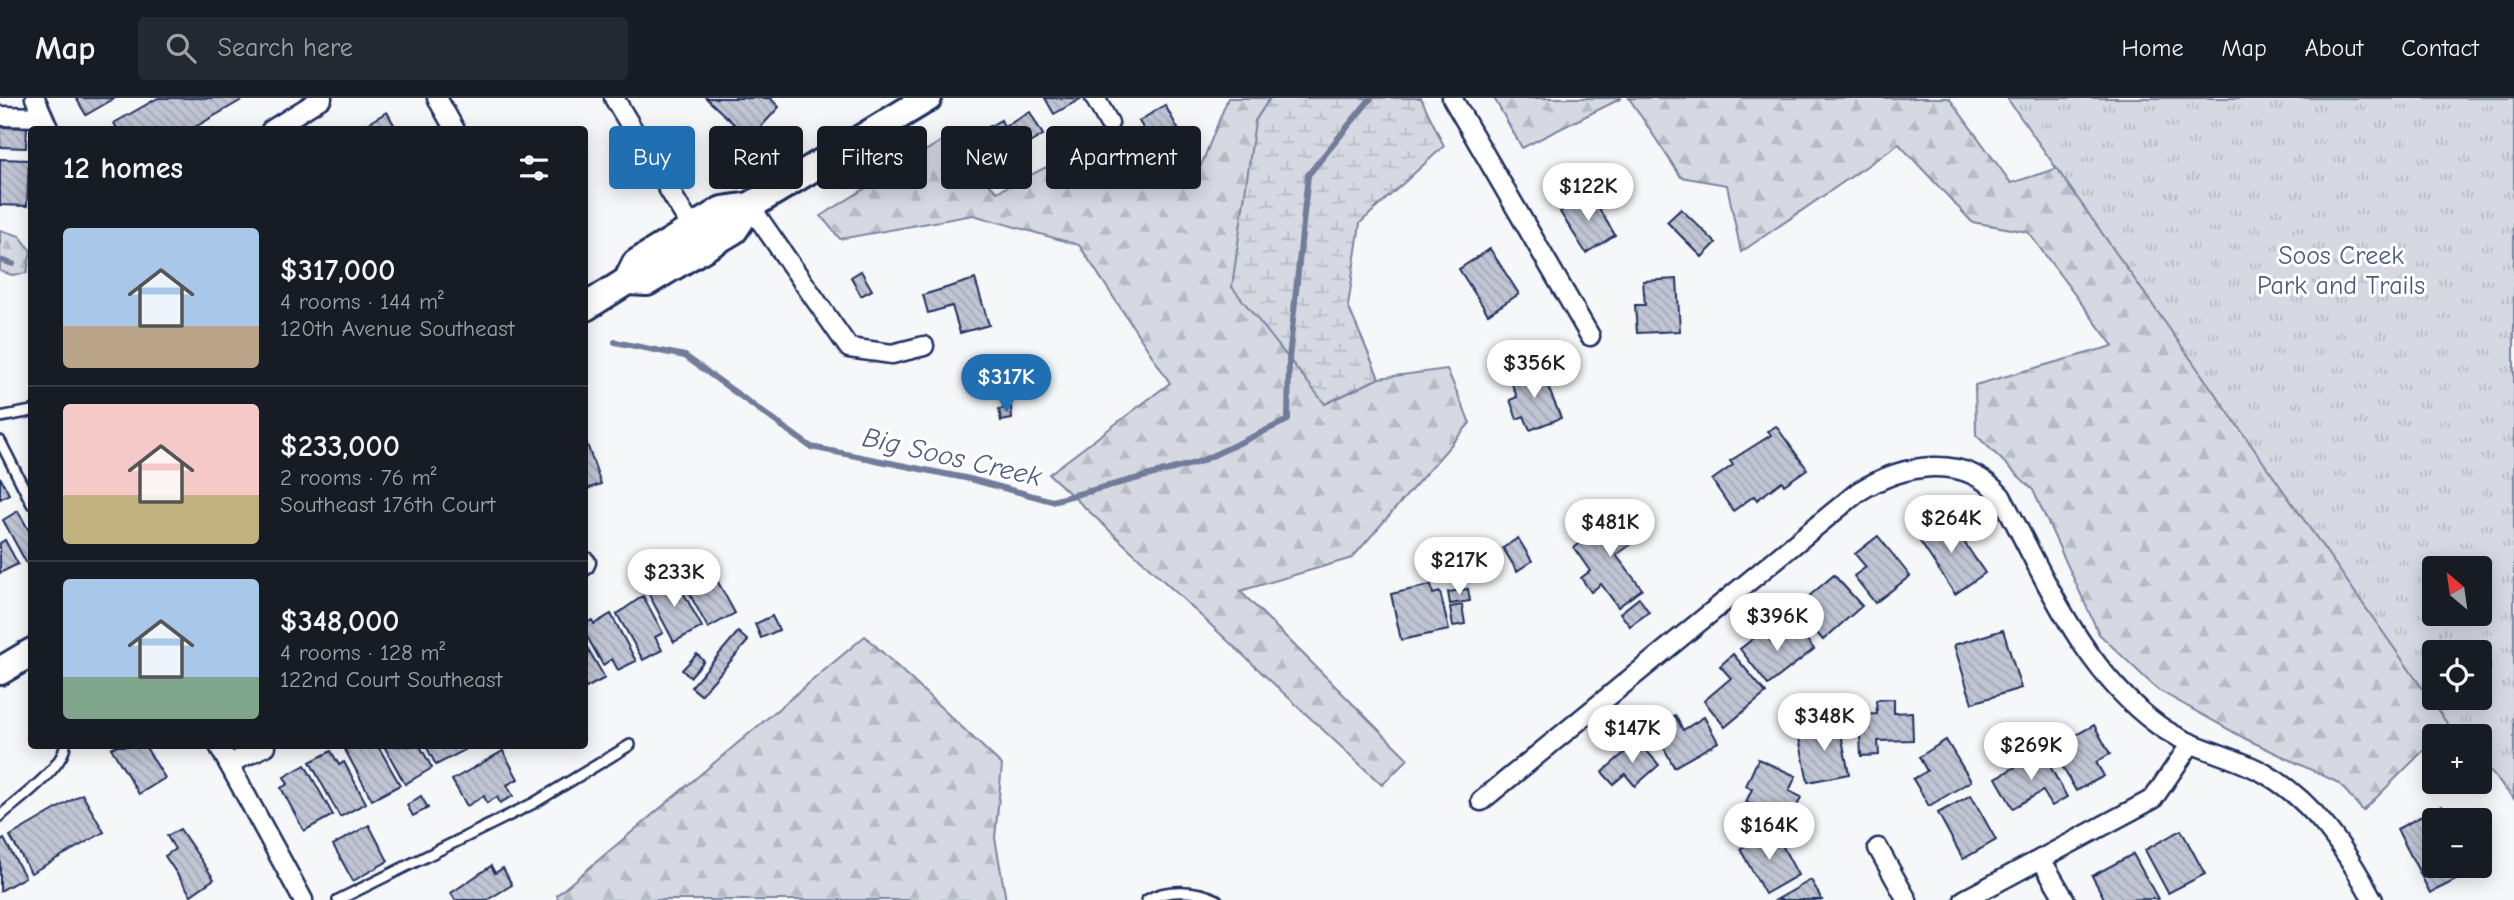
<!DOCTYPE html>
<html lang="en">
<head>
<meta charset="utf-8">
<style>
	body { margin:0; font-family:"Comic Neue",sans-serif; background:#242831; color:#f1f3f6; height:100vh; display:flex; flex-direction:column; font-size:26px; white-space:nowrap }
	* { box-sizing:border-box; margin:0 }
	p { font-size:23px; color:#9ea1a6 }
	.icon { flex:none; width:38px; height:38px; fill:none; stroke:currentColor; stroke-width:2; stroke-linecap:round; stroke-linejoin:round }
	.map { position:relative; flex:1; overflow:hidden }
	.panel { position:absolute; left:28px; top:28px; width:560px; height:623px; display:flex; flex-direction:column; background:#171b24; border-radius:7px; box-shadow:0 4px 18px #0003 }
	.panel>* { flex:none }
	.hud { position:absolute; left:609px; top:28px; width:665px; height:63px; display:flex; gap:14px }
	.needle { width:46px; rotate:331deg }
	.buttons { position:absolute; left:2422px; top:458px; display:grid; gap:14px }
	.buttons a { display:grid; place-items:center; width:70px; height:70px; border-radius:7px; background:#171b24; box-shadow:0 4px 18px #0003; font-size:35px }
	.price { position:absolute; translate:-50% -60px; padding:0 16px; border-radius:24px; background:#fff; color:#222; font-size:23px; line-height:46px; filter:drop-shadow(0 2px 4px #0008) }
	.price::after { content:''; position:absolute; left:50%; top:42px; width:21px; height:16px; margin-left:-10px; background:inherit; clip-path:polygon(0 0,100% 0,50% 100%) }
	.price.active { background:#1f6fb2; color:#fff }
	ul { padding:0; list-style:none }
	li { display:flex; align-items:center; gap:21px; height:175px; padding:0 35px }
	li+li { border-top:2px solid #363941 }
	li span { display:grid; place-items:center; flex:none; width:196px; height:140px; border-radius:7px; color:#555 }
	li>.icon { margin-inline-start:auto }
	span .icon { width:84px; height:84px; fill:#fffc; stroke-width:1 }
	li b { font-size:30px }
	h2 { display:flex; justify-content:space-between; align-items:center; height:84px; padding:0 35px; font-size:30px }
	.pill { padding:0 24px; border-radius:7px; background:#171b24; box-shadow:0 4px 18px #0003; font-size:24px; line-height:63px }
	.pill.active { background:#1f6fb2; color:#fff }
	header { display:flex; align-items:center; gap:42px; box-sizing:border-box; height:98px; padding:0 35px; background:#171b24; border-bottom:2px solid #363941 }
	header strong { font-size:33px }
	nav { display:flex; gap:38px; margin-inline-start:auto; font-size:24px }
	.search { width:490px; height:63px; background:#242831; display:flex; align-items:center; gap:18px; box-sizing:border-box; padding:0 24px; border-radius:7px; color:#9ea1a6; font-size:26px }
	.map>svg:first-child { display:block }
	.forest { fill:url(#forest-firs); stroke:#7884a0; stroke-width:2; fill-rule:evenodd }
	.wetland { fill:url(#wetland-marsh); stroke:#7884a0; stroke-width:2 }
	.park { fill:url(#park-tufts); stroke:#7884a0; stroke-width:2; fill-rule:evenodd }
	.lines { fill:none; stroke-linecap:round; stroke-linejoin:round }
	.stream { stroke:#707c99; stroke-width:6 }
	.building { fill:url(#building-back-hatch); stroke:#1b2f5e; stroke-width:2 }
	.lane-casing { stroke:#1b2f5e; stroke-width:14 }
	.street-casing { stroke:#1b2f5e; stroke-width:23 }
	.secondary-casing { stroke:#1b2f5e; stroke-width:32 }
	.lane { stroke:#fff; stroke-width:9 }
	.street { stroke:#fff; stroke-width:18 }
	.secondary { stroke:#fff; stroke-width:26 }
	.labels { text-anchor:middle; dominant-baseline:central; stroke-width:6; stroke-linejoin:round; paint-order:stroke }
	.park-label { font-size:26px; fill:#4a5a7f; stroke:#fff }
	.water-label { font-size:28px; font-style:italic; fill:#4d5c81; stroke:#fff }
</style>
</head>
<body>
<header>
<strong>Map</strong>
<div class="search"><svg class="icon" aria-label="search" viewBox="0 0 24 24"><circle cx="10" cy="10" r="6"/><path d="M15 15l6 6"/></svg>Search here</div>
<nav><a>Home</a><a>Map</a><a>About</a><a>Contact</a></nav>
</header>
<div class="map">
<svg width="2514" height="802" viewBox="0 0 2514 802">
	<defs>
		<pattern id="forest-firs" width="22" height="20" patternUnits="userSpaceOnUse" patternTransform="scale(1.75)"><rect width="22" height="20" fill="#d6d9e2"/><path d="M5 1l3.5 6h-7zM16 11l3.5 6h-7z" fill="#b7bbc4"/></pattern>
		<pattern id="wetland-marsh" width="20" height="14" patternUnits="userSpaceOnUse" patternTransform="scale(1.75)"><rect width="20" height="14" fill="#d6d9e2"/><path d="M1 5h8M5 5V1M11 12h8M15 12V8" fill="none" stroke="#b7bbc4"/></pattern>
		<pattern id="park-tufts" width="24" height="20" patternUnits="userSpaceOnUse" patternTransform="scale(1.75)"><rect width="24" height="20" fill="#d6d9e2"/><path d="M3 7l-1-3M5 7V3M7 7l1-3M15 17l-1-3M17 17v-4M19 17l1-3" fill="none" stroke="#b7bbc4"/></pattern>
		<pattern id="building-back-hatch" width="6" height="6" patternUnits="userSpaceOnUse" patternTransform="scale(1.75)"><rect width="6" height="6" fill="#c0c4d3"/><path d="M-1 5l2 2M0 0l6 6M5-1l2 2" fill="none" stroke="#a4a9b8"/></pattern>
	</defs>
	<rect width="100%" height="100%" fill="#f6f7f9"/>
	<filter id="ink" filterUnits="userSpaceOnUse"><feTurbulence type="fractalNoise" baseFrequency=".0143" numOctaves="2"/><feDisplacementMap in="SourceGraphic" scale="14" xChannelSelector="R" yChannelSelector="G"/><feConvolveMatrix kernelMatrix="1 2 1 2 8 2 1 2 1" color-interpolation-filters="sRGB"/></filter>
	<g filter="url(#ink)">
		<g class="forest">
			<path d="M1228 0H1270L1255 23 1325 306 1379 280 1447 271 1470 325 1352 460 1240 493 1408 661 1382 687 1049 376 1170 285 1079 147 973 117 840 141 821 118 943 42 997 94 1084 50 1196 80Z"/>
			<path d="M1494 0H1622L1522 50Z"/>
			<path d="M1629 0H1949L2011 85 2138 45 2220 95 2407 253 2437 471H2434V516H2480V503L2514 524V664L2503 654 2480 653V639H2434V653H2423L2363 713 2339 685 2246 641 2158 592 2099 536 2033 392 1976 337 1975 287 2113 248 2028 134 1972 124 1899 46 1741 154 1727 87 1681 79ZM2434 555H2480V600H2434Z"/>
			<path d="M0 132 20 138 31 153 27 175 12 177 0 173Z"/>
			<path d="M865 538 1002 667 995 740 1006 802H558L557 797Z"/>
		</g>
		<path class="wetland" d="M1270 0H1421L1444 48 1360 125 1348 208 1379 280 1325 306 1232 189 1255 23Z"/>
		<path class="park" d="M2007 0H2514V701L2480 662V639H2459L2449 628ZM2434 471H2480V516H2434ZM2434 555H2480V600H2434Z"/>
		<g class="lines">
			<g class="stream">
				<path d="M0 162 13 166"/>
				<path d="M615 244 685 258 811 349 970 381 1052 403 1199 364 1288 322 1289 261 1308 77 1371 0"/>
			</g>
		</g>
		<g class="building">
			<path d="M76 0H115L86 17Z"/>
			<path d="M158 0H245L190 32H118L114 25Z"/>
			<path d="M706 0H770L779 9 750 41Z"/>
			<path d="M1045 0H1082L1054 16Z"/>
			<path d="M1165 7 1182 38 1156 53 1139 23Z"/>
			<path d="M387 14 397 32H357Z"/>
			<path d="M1030 14 1043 37 1021 50 1026 59 1005 71 1000 62 991 67 978 43 988 37 985 31 1001 22 1004 29Z"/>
			<path d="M0 29 27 30 26 50 0 49Z"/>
			<path d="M0 61 29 62 27 108 0 107Z"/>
			<path d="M1590 96 1615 137 1586 155 1560 114Z"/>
			<path d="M1681 111 1716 145 1702 159 1667 124Z"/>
			<path d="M1490 151 1519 196 1488 216 1459 171Z"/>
			<path d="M861 173 872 192 861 198 851 179Z"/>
			<path d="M975 181 989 227 960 235 952 208 928 215 923 197Z"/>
			<path d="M1677 181 1680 233 1637 235 1635 207H1645L1643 183Z"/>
			<path d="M1540 270 1561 320 1530 332 1524 318 1517 321 1510 302 1517 299 1510 281Z"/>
			<path d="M1011 309 1012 321 1001 323 999 311Z"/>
			<path d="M1776 328 1807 371 1784 387 1782 383 1757 402 1754 398 1733 413 1712 382 1733 367 1730 363 1771 337 1768 333Z"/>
			<path d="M587 346 601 386 584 392V347Z"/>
			<path d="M0 379 9 396 0 401Z"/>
			<path d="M1624 412 1643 438 1616 457 1642 491 1618 509 1601 486 1591 494 1581 480 1590 473 1574 450Z"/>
			<path d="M18 413 32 438V466L28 468 3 422Z"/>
			<path d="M1947 419 1985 475 1955 496 1917 439Z"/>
			<path d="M1878 438 1910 478 1875 505 1854 478 1866 469 1855 456Z"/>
			<path d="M1518 440 1532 463 1517 473 1503 450Z"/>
			<path d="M5 442 18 466 0 475V445Z"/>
			<path d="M713 475 735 515 708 530 683 484 696 477 698 483Z"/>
			<path d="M1834 477 1862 508 1823 542 1795 510Z"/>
			<path d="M666 480 670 487 677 483 702 529 674 544 646 491Z"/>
			<path d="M1431 487 1433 496 1440 494 1449 532 1401 542 1391 496Z"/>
			<path d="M1468 491 1470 503 1450 506 1448 494Z"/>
			<path d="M643 498 663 535 655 539 662 552 643 562 617 516Z"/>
			<path d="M1639 500 1649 514 1630 528 1620 515Z"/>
			<path d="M1462 507 1465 526 1453 528 1450 509Z"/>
			<path d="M611 516 636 563 618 572 612 561 603 567 584 533V526L592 522 594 526Z"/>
			<path d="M772 518 779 532 761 540 755 526Z"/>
			<path d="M1795 527 1814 551 1768 587 1740 551 1763 533 1772 545Z"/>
			<path d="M2003 532 2021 590 1972 605 1954 547Z"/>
			<path d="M738 534 748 543 701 597 691 589Z"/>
			<path d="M584 544 605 580 584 591Z"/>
			<path d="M697 556 704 563 690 579 682 572Z"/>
			<path d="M1733 556 1766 595 1725 629 1704 603 1731 580 1720 568Z"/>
			<path d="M1894 601V615L1912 614 1913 642 1878 643 1879 657 1861 658 1859 617 1877 616 1876 602Z"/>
			<path d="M1675 617 1683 632 1704 619 1718 644 1674 669 1653 629Z"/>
			<path d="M1839 626 1849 676 1808 684 1798 635Z"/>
			<path d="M2094 627 2110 656 2096 664 2104 678 2076 693 2052 650Z"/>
			<path d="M1946 642 1971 683 1929 708 1913 681 1927 673 1919 659Z"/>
			<path d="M1638 643 1659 667 1635 688 1625 676 1613 686 1602 674Z"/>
			<path d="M115 648H145L165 680 139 696 111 650Z"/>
			<path d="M343 648H378L400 687 372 702Z"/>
			<path d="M384 648H420L432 670 405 686Z"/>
			<path d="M426 648H462L465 652 436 667Z"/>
			<path d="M331 653 339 667 344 664 366 705 340 719 310 664Z"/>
			<path d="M503 653 518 681 507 687 513 698 500 705 497 699 487 705 484 698 467 708 452 682Z"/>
			<path d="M2042 654 2067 699 2052 708 2043 693 2013 710 1996 680Z"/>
			<path d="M1758 661 1796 678 1789 693 1801 699 1787 731 1765 721 1768 714 1746 704 1752 691 1746 688Z"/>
			<path d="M305 667 333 717 304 733 281 690 288 686 284 679Z"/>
			<path d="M82 696 104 734 31 775 10 738Z"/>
			<path d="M1971 697 1996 742 1963 761 1938 715Z"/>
			<path d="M421 698 428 710 413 718 407 707Z"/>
			<path d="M2441 708 2449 723H2434V768H2454L2460 780 2430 795 2397 731Z"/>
			<path d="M369 727 388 763 353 783 333 747Z"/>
			<path d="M180 731 214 781 191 797 165 758 175 751 167 738Z"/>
			<path d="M1774 732 1798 777 1765 796 1740 751Z"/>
			<path d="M2181 732 2205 776 2168 795 2145 752Z"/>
			<path d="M4 741 25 779 0 793V744Z"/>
			<path d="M2133 756 2158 801 2105 802 2092 778Z"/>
			<path d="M491 768 495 775 503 770 512 787 487 802H455L451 795Z"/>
			<path d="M1811 782 1822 802H1776Z"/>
		</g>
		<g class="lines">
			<g class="lane-casing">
				<g id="lane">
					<path d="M0 319 32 313"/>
					<path d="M0 343 32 406"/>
					<path d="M0 718C18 702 62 671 65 648"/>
					<path d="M338 802 534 705 630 647"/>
					<path d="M1147 802C1166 790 1198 792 1217 802"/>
				</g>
			</g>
			<g class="street-casing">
				<g id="street">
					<path d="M35 0 49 32"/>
					<path d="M437 0 455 32"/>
					<path d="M614 0 692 130"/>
					<path d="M1095 0 1109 25"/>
					<path d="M1452 0 1590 238"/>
					<path d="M0 18 42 19"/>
					<path d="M271 32 322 0"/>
					<path d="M750 108 849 250 892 256 924 248"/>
					<path d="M584 468 586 464"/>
					<path d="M219 648 303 802"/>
					<path d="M229 666 266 648"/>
					<path d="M1481 703 1858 394C1903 366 1963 354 2001 398 2045 479 2081 571 2158 627 2191 651 2230 656 2264 675 2315 704 2346 752 2373 802"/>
					<path d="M1878 750 1907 802"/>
					<path d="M2041 761 2065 802"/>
					<path d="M1964 802 2153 701 2190 647"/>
				</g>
			</g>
			<g class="secondary-casing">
				<g id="secondary">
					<path d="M627 183 647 184 734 132 750 108"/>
					<path d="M584 210 627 183 636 165 722 112 750 108 928 0"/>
					<path d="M0 573 32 554"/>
				</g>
			</g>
			<use href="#lane" class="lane"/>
			<use href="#street" class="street"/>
			<use href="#secondary" class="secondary"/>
		</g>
	</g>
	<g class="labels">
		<g class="park-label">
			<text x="2341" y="158">Soos Creek<tspan x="2341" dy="30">Park and Trails</tspan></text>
		</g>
		<g class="water-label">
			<text transform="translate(952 359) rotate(13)">Big Soos Creek</text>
		</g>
	</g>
</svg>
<div class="buttons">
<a><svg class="needle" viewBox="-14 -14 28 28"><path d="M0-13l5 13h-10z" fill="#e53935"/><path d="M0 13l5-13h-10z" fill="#9ea1a6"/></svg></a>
<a><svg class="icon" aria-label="locate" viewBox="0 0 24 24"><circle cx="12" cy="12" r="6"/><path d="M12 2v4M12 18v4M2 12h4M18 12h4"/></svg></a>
<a>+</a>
<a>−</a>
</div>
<b class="price" style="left:1588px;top:125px">$122K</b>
<b class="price" style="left:1534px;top:302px">$356K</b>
<b class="price active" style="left:1006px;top:316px">$317K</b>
<b class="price" style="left:1951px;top:457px">$264K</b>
<b class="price" style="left:1610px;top:461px">$481K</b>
<b class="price" style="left:1459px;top:499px">$217K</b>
<b class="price" style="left:674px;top:511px">$233K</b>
<b class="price" style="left:1777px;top:555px">$396K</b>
<b class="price" style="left:1824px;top:655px">$348K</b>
<b class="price" style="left:1632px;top:667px">$147K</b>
<b class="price" style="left:2031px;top:684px">$269K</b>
<b class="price" style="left:1769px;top:764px">$164K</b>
<div class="hud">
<a class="pill active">Buy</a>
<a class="pill">Rent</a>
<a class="pill">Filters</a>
<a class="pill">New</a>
<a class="pill">Apartment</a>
</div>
<section class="panel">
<h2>12 homes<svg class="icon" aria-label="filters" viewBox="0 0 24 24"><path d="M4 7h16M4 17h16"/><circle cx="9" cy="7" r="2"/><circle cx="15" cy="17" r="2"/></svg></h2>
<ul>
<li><span style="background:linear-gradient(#a9c7e8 70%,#b9a48a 0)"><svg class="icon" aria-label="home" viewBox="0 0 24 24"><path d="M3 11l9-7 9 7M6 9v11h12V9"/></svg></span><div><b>$317,000</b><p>4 rooms · 144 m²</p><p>120th Avenue Southeast</p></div></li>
<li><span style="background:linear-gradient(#f6c9c9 65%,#c2b280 0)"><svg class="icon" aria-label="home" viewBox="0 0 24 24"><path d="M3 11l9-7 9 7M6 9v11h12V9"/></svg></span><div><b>$233,000</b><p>2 rooms · 76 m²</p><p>Southeast 176th Court</p></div></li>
<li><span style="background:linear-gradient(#a9c7e8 70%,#7fa58c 0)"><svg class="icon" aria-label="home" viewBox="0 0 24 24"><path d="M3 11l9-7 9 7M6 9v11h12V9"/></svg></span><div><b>$348,000</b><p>4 rooms · 128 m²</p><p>122nd Court Southeast</p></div></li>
</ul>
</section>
</div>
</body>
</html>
